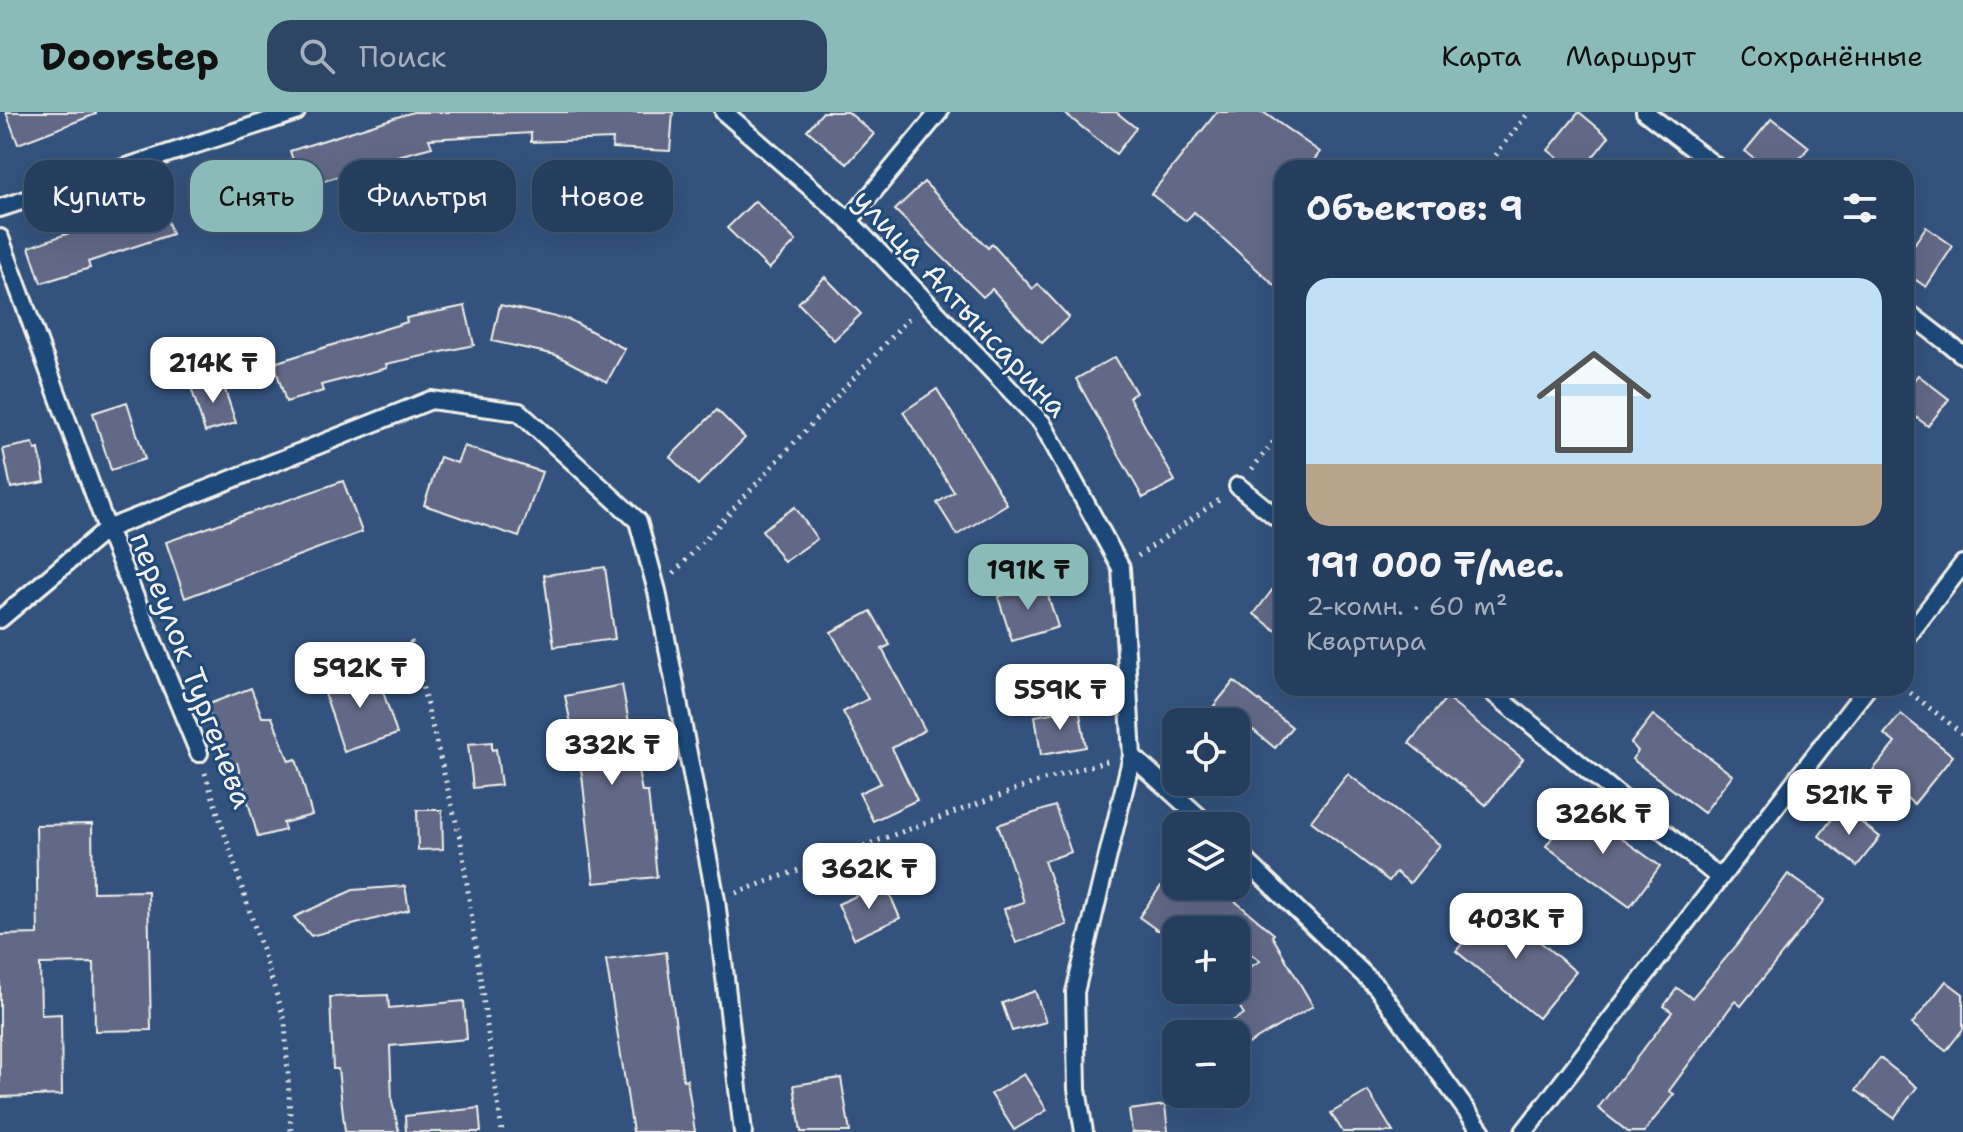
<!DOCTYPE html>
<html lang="ru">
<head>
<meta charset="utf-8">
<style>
	body { margin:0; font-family:"Shantell Sans",sans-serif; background:#2e4564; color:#f1f3f6; height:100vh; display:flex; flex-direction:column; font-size:30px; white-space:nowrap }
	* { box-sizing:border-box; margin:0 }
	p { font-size:26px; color:#a4aebc }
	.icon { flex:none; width:44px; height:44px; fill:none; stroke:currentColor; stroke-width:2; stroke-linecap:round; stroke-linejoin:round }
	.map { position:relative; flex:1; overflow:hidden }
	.side { position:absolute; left:1274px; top:48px; width:640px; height:536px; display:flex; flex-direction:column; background:#263e5e; border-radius:24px; box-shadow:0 8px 32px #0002,0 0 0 2px #425773 }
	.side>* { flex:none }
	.hud { position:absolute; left:24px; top:48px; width:760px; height:72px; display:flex; gap:16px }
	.fabs { position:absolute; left:1162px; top:596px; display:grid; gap:16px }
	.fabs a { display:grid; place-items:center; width:88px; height:88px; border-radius:16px; background:#263e5e; box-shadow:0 8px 32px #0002,0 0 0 2px #425773; font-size:40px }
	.price { position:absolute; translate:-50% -68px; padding:0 18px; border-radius:16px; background:#fff; color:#222; font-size:26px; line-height:52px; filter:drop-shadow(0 2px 4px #0008) }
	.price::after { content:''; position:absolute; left:50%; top:48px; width:24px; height:18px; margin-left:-12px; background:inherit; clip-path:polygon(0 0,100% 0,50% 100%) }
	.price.on { background:#8bbbb9; color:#111 }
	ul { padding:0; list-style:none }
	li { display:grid; align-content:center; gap:16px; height:424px; padding:0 32px }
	li span { display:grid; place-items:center; height:248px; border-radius:24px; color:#555 }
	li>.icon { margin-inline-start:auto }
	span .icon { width:144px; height:144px; fill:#fffc; stroke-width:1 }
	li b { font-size:34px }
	h2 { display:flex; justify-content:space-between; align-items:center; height:96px; padding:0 32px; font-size:34px }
	.chip { padding:0 28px; border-radius:24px; background:#263e5e; box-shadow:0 8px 32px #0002,0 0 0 2px #425773; font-size:28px; line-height:72px }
	.chip.on { background:#8bbbb9; color:#111 }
	header { display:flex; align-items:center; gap:48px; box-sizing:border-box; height:112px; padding:0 40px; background:#8bbbb9; color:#111 }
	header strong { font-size:38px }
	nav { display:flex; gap:44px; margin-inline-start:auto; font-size:28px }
	.search { width:560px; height:72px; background:#2e4564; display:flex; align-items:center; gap:20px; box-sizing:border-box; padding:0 28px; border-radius:24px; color:#a4aebc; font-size:30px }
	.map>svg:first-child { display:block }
	.building { fill:#626986; stroke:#f4f1e8; stroke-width:2 }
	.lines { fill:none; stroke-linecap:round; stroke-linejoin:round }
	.service-casing { stroke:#f4f1e8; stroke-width:22 }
	.path { stroke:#f4f1e8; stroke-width:5; stroke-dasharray:2 6; stroke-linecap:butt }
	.service { stroke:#1f4a7a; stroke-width:16 }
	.labels { text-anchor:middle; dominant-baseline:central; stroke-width:6; stroke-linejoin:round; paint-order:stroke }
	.street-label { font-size:30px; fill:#f4f1e8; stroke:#1f4a7a }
</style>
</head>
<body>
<header>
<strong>Doorstep</strong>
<div class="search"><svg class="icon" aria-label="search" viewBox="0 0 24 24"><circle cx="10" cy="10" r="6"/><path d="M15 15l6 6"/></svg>Поиск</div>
<nav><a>Карта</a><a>Маршрут</a><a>Сохранённые</a></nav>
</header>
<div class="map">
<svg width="1963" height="1020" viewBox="0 0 1963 1020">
	<rect width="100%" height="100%" fill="#33537e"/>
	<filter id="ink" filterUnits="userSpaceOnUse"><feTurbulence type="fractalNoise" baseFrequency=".0125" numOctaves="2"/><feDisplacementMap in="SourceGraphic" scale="16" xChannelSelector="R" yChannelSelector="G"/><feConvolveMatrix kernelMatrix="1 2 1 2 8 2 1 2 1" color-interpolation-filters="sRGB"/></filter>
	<g filter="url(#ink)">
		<g class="building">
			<path d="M6 0H96V2L18 32Z"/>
			<path d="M413 0H673L670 39 612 36 613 27 531 30V21L429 27 432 35 341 59 343 63 257 90 261 102 228 111 215 68 247 58 249 64 294 51 290 39Z"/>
			<path d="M823 0H848L874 22 847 52 807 18Z"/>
			<path d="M1063 0H1116L1136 16 1116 42Z"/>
			<path d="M1217 0H1263L1320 40 1308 56H1282V180L1194 100 1186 109 1151 82Z"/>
			<path d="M1579 0 1609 25 1584 56H1570L1548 38Z"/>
			<path d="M1772 6 1809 35 1792 56H1767L1745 39Z"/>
			<path d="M924 70 988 136 992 132 1033 177 1038 172 1069 205 1042 231 992 177 983 185 895 98Z"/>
			<path d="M161 89 172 122 88 150 90 156 41 171 29 135Z"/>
			<path d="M755 89 796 129 769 157 727 116Z"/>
			<path d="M1926 115 1953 134 1926 175 1906 161V144Z"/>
			<path d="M825 165 861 202 834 228 798 191Z"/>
			<path d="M500 193 570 208 625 237 607 270 556 243 492 229Z"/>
			<path d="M465 194 474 233 386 252 387 256 321 273 323 279 286 290 274 251 407 210 406 206Z"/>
			<path d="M1115 245 1136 281 1129 285 1175 369 1143 386 1076 267Z"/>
			<path d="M1918 263 1949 287 1928 314 1906 298V278Z"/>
			<path d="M221 266 236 311 205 320 191 275Z"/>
			<path d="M937 277 1007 392 957 423 937 391 954 380 903 300Z"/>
			<path d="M127 290 145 347 111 358 93 301Z"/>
			<path d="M717 298 745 326 698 373 670 345Z"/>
			<path d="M33 331 35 338 39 337 45 370 11 376 3 337Z"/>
			<path d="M464 334 542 360 519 425 424 393 440 345 457 351Z"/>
			<path d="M343 369 362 420 185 486 166 430Z"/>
			<path d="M795 395 817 427 784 450 762 418Z"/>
			<path d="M605 455 615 527 554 535 544 463Z"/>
			<path d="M1282 465V523L1254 502Z"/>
			<path d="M1044 471 1058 515 1012 529 998 485Z"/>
			<path d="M871 499 890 533 882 537 925 618 892 636 917 688 873 709 859 681 881 671 843 600 868 587 831 520Z"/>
			<path d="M375 555 397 622 344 640 322 573Z"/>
			<path d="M1234 569 1292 615 1275 636 1253 618 1236 639V610H1201Z"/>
			<path d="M622 573 642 680H648L657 765 594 771 582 663 565 584Z"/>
			<path d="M251 576 262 605H272L289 649 296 647 312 703 283 711 285 718 258 725 237 651 230 654 206 593Z"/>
			<path d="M1446 586 1523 647 1486 693 1409 631Z"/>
			<path d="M1079 596 1086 635 1041 643 1035 604Z"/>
			<path d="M1901 602 1953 644 1914 692 1873 658 1895 631 1884 622Z"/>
			<path d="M1653 603 1732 663 1704 701 1632 647 1638 639 1631 631Z"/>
			<path d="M492 630V638L496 637 501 673 473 676 468 632Z"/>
			<path d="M1348 662 1440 733 1410 771 1396 760 1389 769 1311 709Z"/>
			<path d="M1575 693 1660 754 1630 795 1546 734Z"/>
			<path d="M1055 694 1071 740 1044 749 1067 813 1016 831 1004 797 1024 790 998 713Z"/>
			<path d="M1841 695 1880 725 1857 754 1819 724Z"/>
			<path d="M417 698H442L443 737 418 738Z"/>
			<path d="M92 712 93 780 148 779 151 918 95 919 94 851 40 852 41 903 61 902 62 983 0 985V823L38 822 36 713Z"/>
			<path d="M1788 762 1825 788 1741 894 1735 889 1669 979 1674 982 1644 1020H1628L1598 996 1672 900 1664 894 1677 876 1692 886 1737 833Z"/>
			<path d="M885 771 900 806 854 827 838 792Z"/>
			<path d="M405 774 409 798 311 824 294 805 353 778Z"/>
			<path d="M1161 774H1214L1235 789 1274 822 1272 824 1313 894 1248 932H1239L1227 912 1244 902 1236 889V863L1260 849 1236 830V818H1157L1139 805Z"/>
			<path d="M1495 792 1576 860 1538 906 1456 839Z"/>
			<path d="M666 840 683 968 687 967 695 1020H633L606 848Z"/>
			<path d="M1946 869 1963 882V917L1946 939 1912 912Z"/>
			<path d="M1035 879 1046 910 1012 919 1002 891Z"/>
			<path d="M388 883 389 896 464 889 467 927 390 934 392 989 399 1020H345L338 957H333L330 885Z"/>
			<path d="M1880 946 1917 975 1894 1006 1856 978Z"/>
			<path d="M1024 962 1047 998 1014 1018 991 982Z"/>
			<path d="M841 966 850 1020H801L794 973Z"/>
			<path d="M1368 979 1393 1020H1343L1331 1001Z"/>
			<path d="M1165 993 1168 1020H1132L1129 998Z"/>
			<path d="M479 996 481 1020H406L405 1004Z"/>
		</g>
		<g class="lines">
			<g class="service-casing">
				<g id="service">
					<path d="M724 0 849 109 1042 311 1121 456 1132 644 1075 880 1077 977 1084 1020"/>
					<path d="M1645 0 1718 56"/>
					<path d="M0 96 296 0"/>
					<path d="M849 109 939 0"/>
					<path d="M0 126 107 417 199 641"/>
					<path d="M1906 199 1963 243"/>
					<path d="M1238 374 1282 410"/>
					<path d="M0 507 107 417 431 288 519 300 638 409 657 479 716 788 743 1020"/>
					<path d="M1906 526 1963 452"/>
					<path d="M1487 576 1720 766"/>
					<path d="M1132 644 1209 714"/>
					<path d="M1236 739 1377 875 1482 1020"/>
					<path d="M1524 1020 1867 576"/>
				</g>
			</g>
			<g class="path">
				<path d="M1486 56 1529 0"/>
				<path d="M1252 357 1282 319"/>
				<path d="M1138 444 1222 386"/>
				<path d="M674 461 911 204"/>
				<path d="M411 529 461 730 502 1020"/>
				<path d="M1904 576 1963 622"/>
				<path d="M205 661 285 909 291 1020"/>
				<path d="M736 781 1034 671 1107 649"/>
			</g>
			<use href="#service" class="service"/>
		</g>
	</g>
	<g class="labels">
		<g class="street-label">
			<text transform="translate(961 191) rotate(47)">улица Алтынсарина</text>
			<text transform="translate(192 558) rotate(69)">переулок Тургенева</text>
		</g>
	</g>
</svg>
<div class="fabs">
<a><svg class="icon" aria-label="locate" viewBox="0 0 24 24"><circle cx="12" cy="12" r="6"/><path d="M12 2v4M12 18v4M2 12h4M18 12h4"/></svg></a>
<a><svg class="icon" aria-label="layers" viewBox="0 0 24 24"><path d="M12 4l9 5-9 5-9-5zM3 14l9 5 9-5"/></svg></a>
<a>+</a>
<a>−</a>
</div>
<b class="price" style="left:213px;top:293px">214K ₸</b>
<b class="price on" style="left:1028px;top:500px">191K ₸</b>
<b class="price" style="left:360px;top:598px">592K ₸</b>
<b class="price" style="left:1060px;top:620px">559K ₸</b>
<b class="price" style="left:612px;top:675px">332K ₸</b>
<b class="price" style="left:1849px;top:725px">521K ₸</b>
<b class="price" style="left:1603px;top:744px">326K ₸</b>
<b class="price" style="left:869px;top:799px">362K ₸</b>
<b class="price" style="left:1516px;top:849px">403K ₸</b>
<div class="hud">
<a class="chip">Купить</a>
<a class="chip on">Снять</a>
<a class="chip">Фильтры</a>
<a class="chip">Новое</a>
</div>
<section class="side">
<h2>Объектов: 9<svg class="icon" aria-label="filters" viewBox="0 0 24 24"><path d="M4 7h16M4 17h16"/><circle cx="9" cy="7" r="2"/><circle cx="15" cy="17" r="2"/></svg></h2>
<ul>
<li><span style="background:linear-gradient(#bfe0f5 75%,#b9a48a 0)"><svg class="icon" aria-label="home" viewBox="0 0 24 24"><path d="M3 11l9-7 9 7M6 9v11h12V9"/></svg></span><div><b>191 000 ₸/мес.</b><p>2-комн. · 60 m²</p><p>Квартира</p></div></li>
</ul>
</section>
</div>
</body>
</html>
